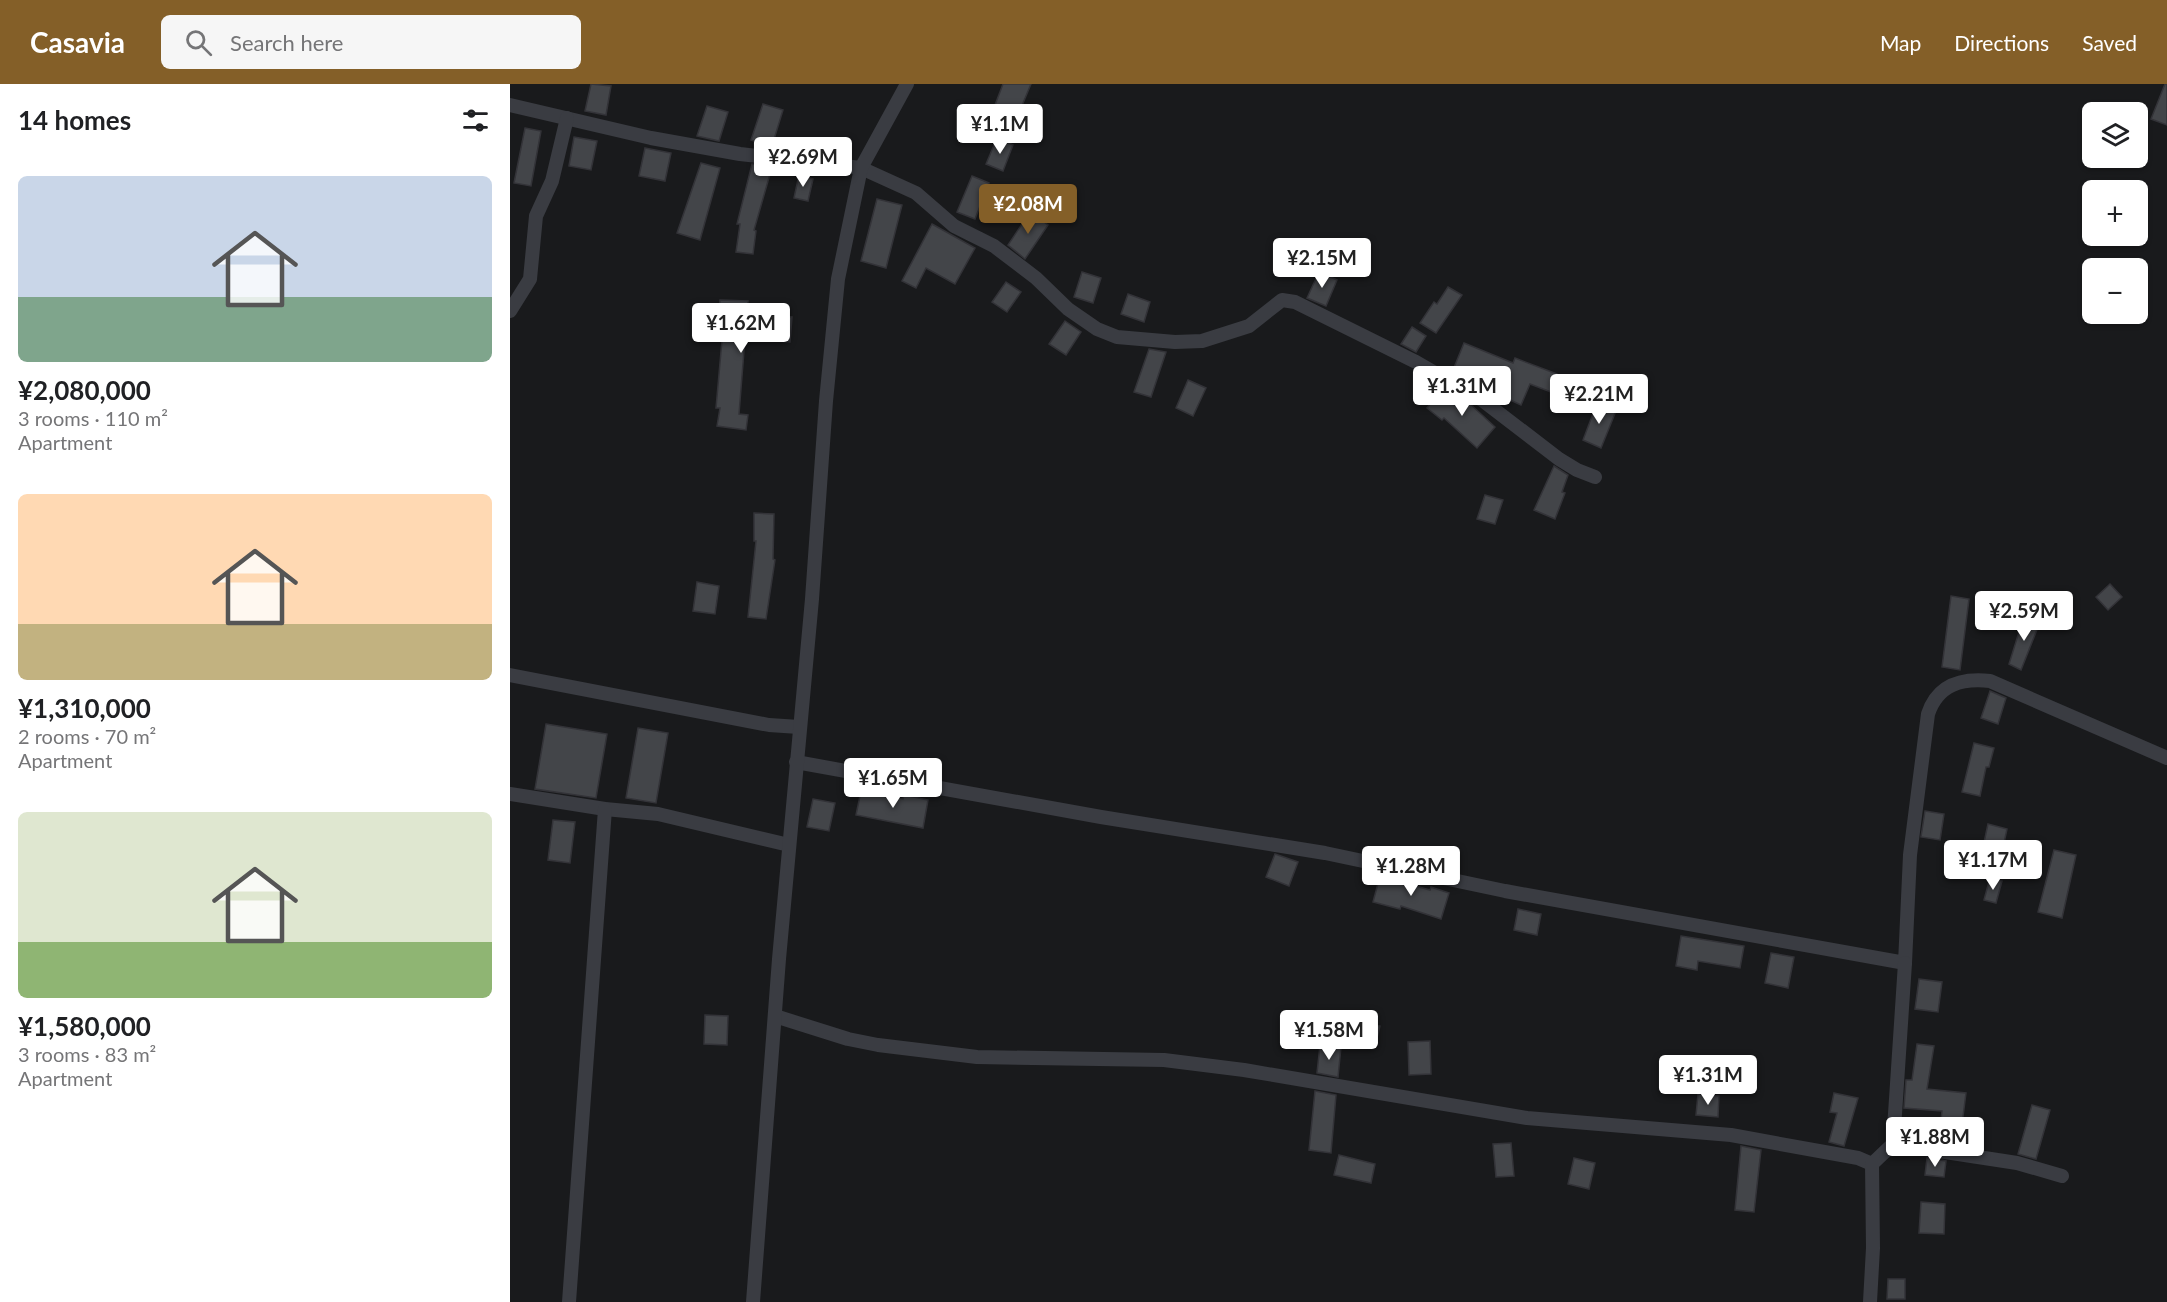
<!DOCTYPE html>
<html lang="en">
<head>
<meta charset="utf-8">
<style>
	body { margin:0; font-family:Lato,sans-serif; background:#f6f6f6; color:#202124; height:100vh; display:flex; flex-direction:column; font-size:22px; white-space:nowrap }
	* { box-sizing:border-box; margin:0 }
	p { font-size:20px; color:#757577 }
	.icon { flex:none; width:33px; height:33px; fill:none; stroke:currentColor; stroke-width:2; stroke-linecap:round; stroke-linejoin:round }
	.map { position:relative; flex:1; overflow:hidden }
	.sheet { display:flex; flex-direction:column; background:#fff; width:510px }
	.sheet>* { flex:none }
	.fabs { position:absolute; left:1572px; top:18px; display:grid; gap:12px }
	.fabs a { display:grid; place-items:center; width:66px; height:66px; border-radius:9px; background:#fff; box-shadow:0 2px 4px #0004; font-size:30px }
	.price { position:absolute; translate:-50% -51px; padding:0 14px; border-radius:6px; background:#fff; color:#222; font-size:20px; line-height:39px; filter:drop-shadow(0 2px 3px #0008) }
	.price::after { content:''; position:absolute; left:50%; top:36px; width:18px; height:14px; margin-left:-9px; background:inherit; clip-path:polygon(0 0,100% 0,50% 100%) }
	.price.selected { background:#845f28; color:#fff }
	ul { padding:0; list-style:none }
	li { display:grid; align-content:center; gap:12px; height:318px; padding:0 18px }
	li span { display:grid; place-items:center; height:186px; border-radius:9px; color:#555 }
	li>.icon { margin-inline-start:auto }
	span .icon { width:108px; height:108px; fill:#fffc; stroke-width:1 }
	li b { font-size:26px }
	h2 { display:flex; justify-content:space-between; align-items:center; height:72px; padding:0 18px; font-size:26px }
	header { display:flex; align-items:center; gap:36px; box-sizing:border-box; height:84px; padding:0 30px; background:#845f28; color:#fff }
	header strong { font-size:28px }
	nav { display:flex; gap:33px; margin-inline-start:auto; font-size:21px }
	.search { width:420px; height:54px; background:#f6f6f6; display:flex; align-items:center; gap:15px; box-sizing:border-box; padding:0 21px; border-radius:9px; color:#757577; font-size:22px }
	main { display:flex; flex:1; min-height:0 }
	.map>svg:first-child { display:block }
	.building { fill:#434549; stroke:#333338; stroke-width:1.5 }
	.lines { fill:none; stroke-linecap:round; stroke-linejoin:round }
	.minor { stroke:#3a3c42; stroke-width:14 }
</style>
</head>
<body>
<header>
<strong>Casavia</strong>
<div class="search"><svg class="icon" aria-label="search" viewBox="0 0 24 24"><circle cx="10" cy="10" r="6"/><path d="M15 15l6 6"/></svg>Search here</div>
<nav><a>Map</a><a>Directions</a><a>Saved</a></nav>
</header>
<main>
<section class="sheet">
<h2>14 homes<svg class="icon" aria-label="filters" viewBox="0 0 24 24"><path d="M4 7h16M4 17h16"/><circle cx="9" cy="7" r="2"/><circle cx="15" cy="17" r="2"/></svg></h2>
<ul>
<li><span style="background:linear-gradient(#c9d6e8 65%,#7fa58c 0)"><svg class="icon" aria-label="home" viewBox="0 0 24 24"><path d="M3 11l9-7 9 7M6 9v11h12V9"/></svg></span><div><b>¥2,080,000</b><p>3 rooms · 110 m²</p><p>Apartment</p></div></li>
<li><span style="background:linear-gradient(#ffd9b3 70%,#c2b280 0)"><svg class="icon" aria-label="home" viewBox="0 0 24 24"><path d="M3 11l9-7 9 7M6 9v11h12V9"/></svg></span><div><b>¥1,310,000</b><p>2 rooms · 70 m²</p><p>Apartment</p></div></li>
<li><span style="background:linear-gradient(#dfe7d0 70%,#8fb573 0)"><svg class="icon" aria-label="home" viewBox="0 0 24 24"><path d="M3 11l9-7 9 7M6 9v11h12V9"/></svg></span><div><b>¥1,580,000</b><p>3 rooms · 83 m²</p><p>Apartment</p></div></li>
</ul>
</section>
<div class="map">
<svg width="1657" height="1218" viewBox="0 0 1657 1218">
	<rect width="100%" height="100%" fill="#191a1c"/>
	<g class="building">
		<path d="M81 0 101 2 96 31 75 27Z"/>
		<path d="M493 0H521L503 43 480 34Z"/>
		<path d="M1655 0H1657V41L1641 35Z"/>
		<path d="M253 20 273 26 261 65 246 63 247 58 241 56Z"/>
		<path d="M197 22 218 28 209 57 187 52Z"/>
		<path d="M15 44 31 47 21 102 4 99Z"/>
		<path d="M64 53 87 57 81 86 59 82Z"/>
		<path d="M487 54 503 61 493 87 476 80Z"/>
		<path d="M135 64 161 69 155 97 129 92Z"/>
		<path d="M191 79 210 84 190 156 167 149Z"/>
		<path d="M242 80 262 83 244 146 246 147 243 170 226 168 230 140H227Z"/>
		<path d="M289 91 303 95 298 117 284 114Z"/>
		<path d="M462 92 479 99 465 135 447 128Z"/>
		<path d="M367 115 392 121 376 184 351 177Z"/>
		<path d="M520 128 538 141 515 175 498 161Z"/>
		<path d="M422 140 465 164 445 200 416 184 406 204 392 197Z"/>
		<path d="M572 188 591 194 583 219 564 213Z"/>
		<path d="M809 188 827 196 816 222 797 214Z"/>
		<path d="M496 198 511 208 497 228 482 218Z"/>
		<path d="M938 203 952 211 926 249 910 239 924 218 927 220Z"/>
		<path d="M618 210 640 218 634 238 611 230Z"/>
		<path d="M210 216 238 217 237 229 282 233 280 258 235 254 229 330 238 331 236 346 207 342 210 324H206L213 245H208Z"/>
		<path d="M555 237 571 248 556 271 539 260Z"/>
		<path d="M902 243 916 252 906 268 891 260Z"/>
		<path d="M954 259 1003 279 1005 274 1047 290 1041 308 1020 300 1011 321 948 292 946 290 948 288 943 286Z"/>
		<path d="M639 265 656 268 641 313 624 308Z"/>
		<path d="M678 296 696 304 683 332 666 324Z"/>
		<path d="M934 304 958 318 985 343 967 364 934 334 932 336 917 324Z"/>
		<path d="M1087 319 1106 327 1091 364 1073 356Z"/>
		<path d="M1044 382 1058 391 1052 408 1055 409 1045 435 1024 426Z"/>
		<path d="M975 411 993 416 985 440 967 435Z"/>
		<path d="M244 429 264 430 263 475 265 476 256 535 238 533 246 457H244Z"/>
		<path d="M187 498 209 502 205 530 183 527Z"/>
		<path d="M1600 500 1612 513 1598 526 1586 513Z"/>
		<path d="M1441 512 1459 515 1450 586 1432 583Z"/>
		<path d="M1514 532 1530 538 1511 586 1499 580Z"/>
		<path d="M1480 607 1496 614 1488 640 1471 634Z"/>
		<path d="M36 640 97 650 86 714 25 705Z"/>
		<path d="M128 644 158 649 146 719 116 714Z"/>
		<path d="M1464 659 1484 664 1479 683H1476L1470 712 1452 708Z"/>
		<path d="M351 707 393 715 394 711 418 716 413 744 346 731Z"/>
		<path d="M303 715 325 719 319 747 297 743Z"/>
		<path d="M1415 727 1434 730 1430 756 1411 753Z"/>
		<path d="M43 736 65 738 60 779 38 776Z"/>
		<path d="M1478 740 1497 745 1491 773 1472 768Z"/>
		<path d="M1544 766 1566 771 1552 834 1528 828Z"/>
		<path d="M765 770 788 778 779 802 756 793Z"/>
		<path d="M870 792 920 806 921 803 939 809 931 835 891 822 890 825 863 818Z"/>
		<path d="M1480 794 1492 797 1486 819 1474 816Z"/>
		<path d="M1008 825 1031 830 1027 851 1004 846Z"/>
		<path d="M1171 852 1234 862 1230 884 1188 877 1187 886 1166 882Z"/>
		<path d="M1261 869 1284 873 1278 904 1255 899Z"/>
		<path d="M1409 895 1432 898 1428 928 1405 925Z"/>
		<path d="M195 931 218 932 217 961 194 960Z"/>
		<path d="M835 936 870 942 866 958 832 952Z"/>
		<path d="M920 957 921 990 899 991 898 958Z"/>
		<path d="M1407 960 1424 962 1417 1005 1456 1009 1450 1056 1429 1053 1432 1027 1394 1024 1396 996H1402Z"/>
		<path d="M810 961 831 963 828 993 807 989Z"/>
		<path d="M805 1007 826 1011 821 1069 799 1066Z"/>
		<path d="M1324 1009 1348 1014 1334 1062 1319 1058 1327 1029 1320 1028Z"/>
		<path d="M1188 1010 1209 1012 1208 1033 1186 1031Z"/>
		<path d="M1522 1021 1540 1026 1526 1075 1508 1070Z"/>
		<path d="M1001 1059 1004 1092 986 1093 983 1060Z"/>
		<path d="M1231 1062 1251 1066 1244 1128 1225 1126Z"/>
		<path d="M829 1071 865 1080 861 1099 824 1091Z"/>
		<path d="M1064 1074 1085 1079 1079 1105 1058 1100Z"/>
		<path d="M1417 1074 1436 1077 1434 1093 1415 1091Z"/>
		<path d="M1411 1118 1435 1120 1434 1150 1409 1149Z"/>
		<path d="M1378 1195H1395V1215H1377Z"/>
	</g>
	<g class="lines">
		<g class="minor">
			<path d="M0 21 141 54 230 70 351 84 406 109 444 142 484 162 526 194 558 225 587 245 607 253 665 258 692 257 739 242 772 216 785 218 906 278 972 316 1049 375 1067 386 1085 393"/>
			<path d="M0 227 20 195 26 132 42 97 57 34"/>
			<path d="M0 591 259 641 289 643"/>
			<path d="M286 678 591 733 815 769 995 807 1395 879 1400 771 1418 630C1428 600 1452 594 1480 597L1657 674"/>
			<path d="M0 710 95 725 148 730 279 761"/>
			<path d="M265 932 338 955 368 961 467 973 654 976 734 986 1017 1034 1221 1051 1348 1074 1362 1080"/>
			<path d="M1383 1060 1507 1079 1552 1092"/>
			<path d="M59 1218 95 725"/>
			<path d="M243 1218 269 875 302 515 316 317 328 195 351 84 397 0"/>
			<path d="M1360 1218 1363 1164 1362 1080 1383 1060 1395 879"/>
		</g>
	</g>
</svg>
<div class="fabs">
<a><svg class="icon" aria-label="layers" viewBox="0 0 24 24"><path d="M12 4l9 5-9 5-9-5zM3 14l9 5 9-5"/></svg></a>
<a>+</a>
<a>−</a>
</div>
<b class="price" style="left:490px;top:71px">¥1.1M</b>
<b class="price" style="left:293px;top:104px">¥2.69M</b>
<b class="price selected" style="left:518px;top:151px">¥2.08M</b>
<b class="price" style="left:812px;top:205px">¥2.15M</b>
<b class="price" style="left:231px;top:270px">¥1.62M</b>
<b class="price" style="left:952px;top:333px">¥1.31M</b>
<b class="price" style="left:1089px;top:341px">¥2.21M</b>
<b class="price" style="left:1514px;top:558px">¥2.59M</b>
<b class="price" style="left:383px;top:725px">¥1.65M</b>
<b class="price" style="left:1483px;top:807px">¥1.17M</b>
<b class="price" style="left:901px;top:813px">¥1.28M</b>
<b class="price" style="left:819px;top:977px">¥1.58M</b>
<b class="price" style="left:1198px;top:1022px">¥1.31M</b>
<b class="price" style="left:1425px;top:1084px">¥1.88M</b>
</div>
</main>
</body>
</html>
